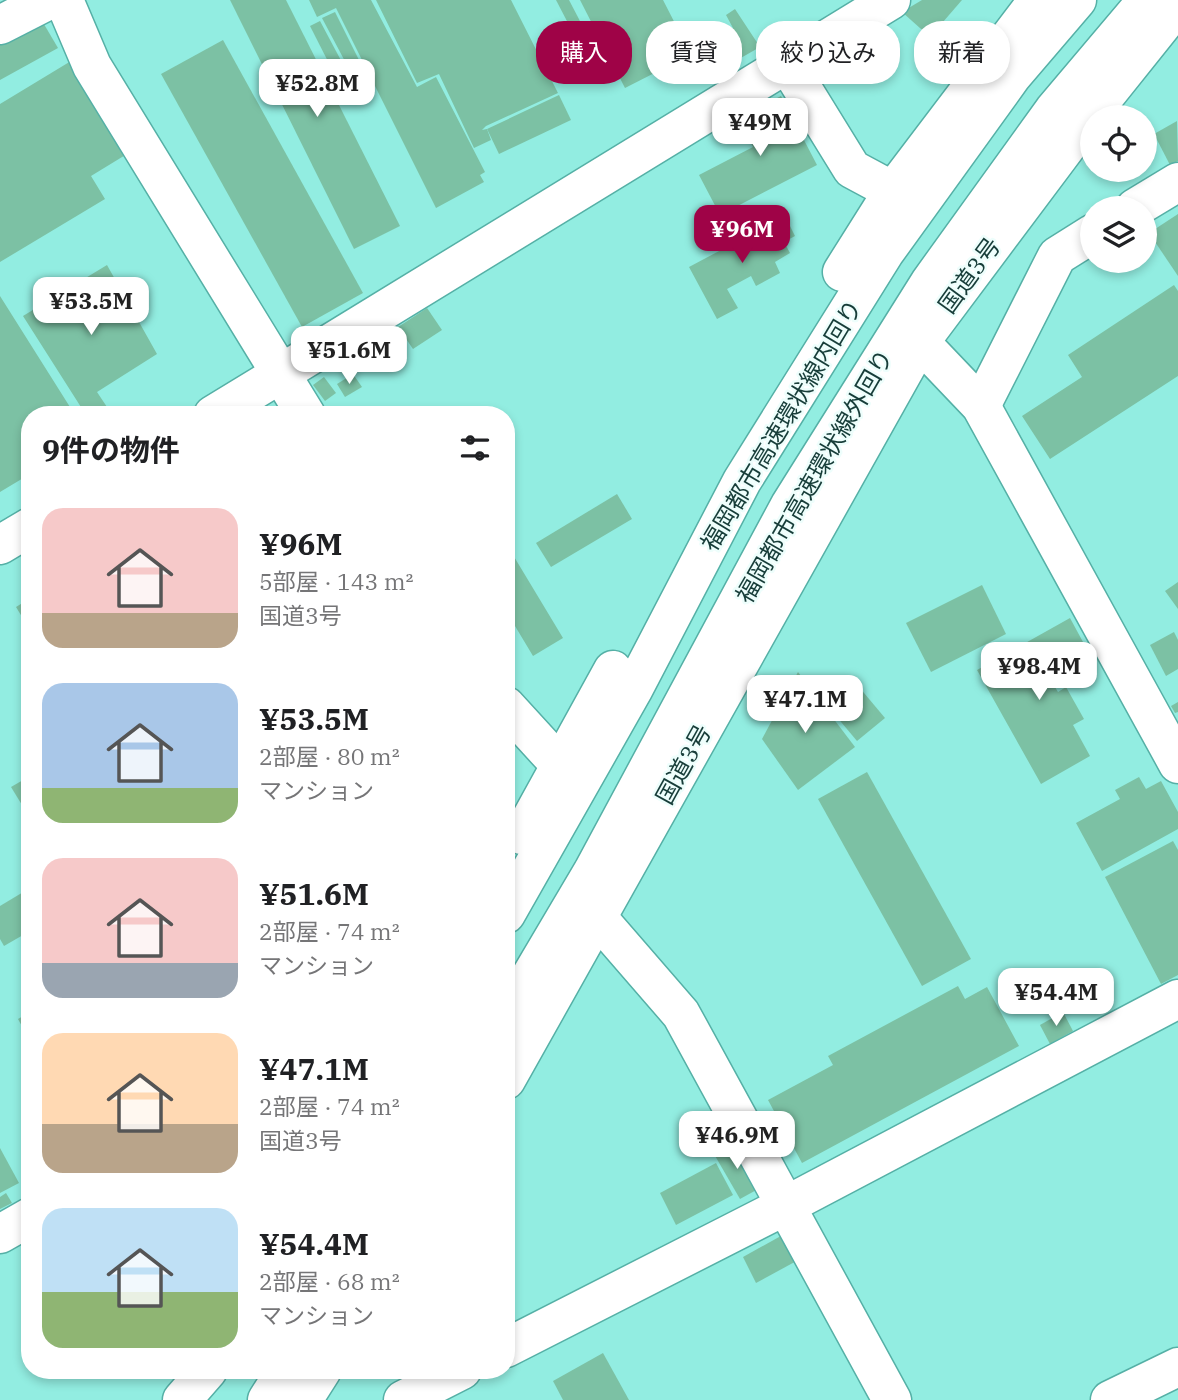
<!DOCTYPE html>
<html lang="ja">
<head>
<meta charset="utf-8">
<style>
	body { margin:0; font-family:"IBM Plex Serif","Noto Sans JP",serif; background:#f6f6f6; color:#202124; height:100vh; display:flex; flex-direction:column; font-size:26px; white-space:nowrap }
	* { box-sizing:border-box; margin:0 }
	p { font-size:23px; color:#757577 }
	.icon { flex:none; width:38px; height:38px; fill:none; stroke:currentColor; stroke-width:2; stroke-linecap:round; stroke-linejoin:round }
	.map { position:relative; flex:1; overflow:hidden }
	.drawer { position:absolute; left:21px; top:406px; width:494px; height:973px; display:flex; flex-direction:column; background:#fff; border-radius:28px; box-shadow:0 4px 10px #0003 }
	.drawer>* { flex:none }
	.banner { position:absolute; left:536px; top:21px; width:537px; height:63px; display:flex; gap:14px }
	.controls { position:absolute; left:1080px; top:105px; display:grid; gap:14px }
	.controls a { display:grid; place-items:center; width:77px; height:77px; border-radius:50%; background:#fff; box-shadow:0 4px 10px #0003; font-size:35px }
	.price { position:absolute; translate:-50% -60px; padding:0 16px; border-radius:14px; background:#fff; color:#222; font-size:23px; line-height:46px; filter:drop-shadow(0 2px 4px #0008) }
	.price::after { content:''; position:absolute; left:50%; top:42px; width:21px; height:16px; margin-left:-10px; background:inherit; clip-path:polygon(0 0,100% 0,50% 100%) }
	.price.selected { background:#9f0347; color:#fff }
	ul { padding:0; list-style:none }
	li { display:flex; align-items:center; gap:21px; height:175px; padding:0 21px }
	li span { display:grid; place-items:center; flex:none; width:196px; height:140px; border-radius:21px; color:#555 }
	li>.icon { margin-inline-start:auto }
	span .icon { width:84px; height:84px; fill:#fffc; stroke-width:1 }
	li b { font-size:30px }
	h2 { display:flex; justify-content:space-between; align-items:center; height:84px; padding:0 21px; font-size:30px }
	.chip { padding:0 24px; border-radius:28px; background:#fff; box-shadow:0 4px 10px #0003; font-size:24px; line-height:63px }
	.chip.selected { background:#9f0347; color:#fff }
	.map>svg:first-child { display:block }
	.building { fill:#7cc1a4 }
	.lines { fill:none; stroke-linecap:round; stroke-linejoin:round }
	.minor-casing { stroke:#55b0a6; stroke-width:41 }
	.highway-casing { stroke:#55b0a6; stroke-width:41 }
	.minor { stroke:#fff; stroke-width:38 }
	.highway { stroke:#fff; stroke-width:38 }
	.labels { text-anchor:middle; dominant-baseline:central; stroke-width:5; stroke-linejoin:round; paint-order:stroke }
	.street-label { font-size:24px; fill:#173d39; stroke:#eefefc }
</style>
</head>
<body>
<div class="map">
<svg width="1178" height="1400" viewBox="0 0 1178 1400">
	<rect width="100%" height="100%" fill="#92ede1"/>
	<g class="building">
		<path d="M230 0H286L400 226 354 249Z"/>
		<path d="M309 0H371L417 87 436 77 485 172 480 175 484 182 436 208 336 8 317 17Z"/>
		<path d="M376 0H511L558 93 486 126 482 130 487 129 491 140 474 148 439 74 417 83Z"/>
		<path d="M556 0H569L593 46 583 52Z"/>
		<path d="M580 0H663L682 37 670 43 680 60 625 88Z"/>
		<path d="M922 0H962L930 37 902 12Z"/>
		<path d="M735 9 760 47 739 59 725 33 733 28 726 15Z"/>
		<path d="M335 12 368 78 357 84 322 18Z"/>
		<path d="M38 14 58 48 0 80V35Z"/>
		<path d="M320 21 354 85 343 91 310 26Z"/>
		<path d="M223 40 363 293 302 327 161 74Z"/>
		<path d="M71 61 127 154 91 176 105 199 0 262V104Z"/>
		<path d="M559 95 571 120 499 154 487 129Z"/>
		<path d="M781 96 817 165 720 215 699 175 753 147 738 118Z"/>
		<path d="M1177 121 1178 161 1170 165 1154 134Z"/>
		<path d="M1178 214V276L1149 233Z"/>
		<path d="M785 216 795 236 784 242 790 253 775 262 780 273 756 286 751 276 727 289 738 308 717 319 689 267Z"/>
		<path d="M107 265 157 354 97 392 107 407 95 415H86L23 316Z"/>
		<path d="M1174 285 1178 291V376L1050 459 1022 416 1082 377 1068 355Z"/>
		<path d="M0 296 75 415H30V474L0 492Z"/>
		<path d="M427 308 442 330 413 349 398 327Z"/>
		<path d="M353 374 362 387 345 397 337 384Z"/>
		<path d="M324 377 336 393 325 401 313 385Z"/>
		<path d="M617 494 632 519 551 567 536 543Z"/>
		<path d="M513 555 563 638 533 656 515 626 506 631V557Z"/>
		<path d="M1178 582V609L1165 591Z"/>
		<path d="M982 585 1006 634 931 672 906 623Z"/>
		<path d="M30 590V630L16 607 24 602 21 595Z"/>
		<path d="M1070 618 1083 642 1042 665 1058 692 1066 687 1084 719 1073 725 1090 756 1041 784 977 670Z"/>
		<path d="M1174 632 1178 640V669L1166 676 1150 645Z"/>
		<path d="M798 672 855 747 798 790 762 739Z"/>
		<path d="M859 687 885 718 857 741 831 710Z"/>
		<path d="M1178 702V712L1175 713 1171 706Z"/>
		<path d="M867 772 971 959 922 986 818 799Z"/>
		<path d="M30 776V818L11 787Z"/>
		<path d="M1139 777 1146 789 1161 781 1178 812V829L1102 871 1076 823 1120 799 1115 790Z"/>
		<path d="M1173 841 1178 850V975L1161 984 1105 877Z"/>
		<path d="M30 888V931L4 946 0 939V906Z"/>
		<path d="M958 986 965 999 987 987 1019 1046 802 1163 768 1100 833 1065 828 1056Z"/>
		<path d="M30 1012V1041L18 1019Z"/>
		<path d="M1063 1012 1073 1031 1050 1044 1040 1025Z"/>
		<path d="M733 1142 760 1188 740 1199 714 1154Z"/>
		<path d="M0 1148 19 1183 0 1193Z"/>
		<path d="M716 1163 733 1195 676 1225 660 1193Z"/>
		<path d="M6 1193 12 1203 0 1209V1197Z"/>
		<path d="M788 1232 802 1258 756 1283 743 1257Z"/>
		<path d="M603 1353 629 1400H563L553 1381Z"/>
	</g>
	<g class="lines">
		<g class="minor-casing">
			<g id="minor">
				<path d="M64 0 92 66 306 415"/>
				<path d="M0 25 49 0"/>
				<path d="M786 62 852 169 893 191"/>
				<path d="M1135 208 1178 182"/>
				<path d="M920 342 981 406 1178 764"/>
				<path d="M981 406 1057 256 1092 234"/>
				<path d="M213 415 891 0"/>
				<path d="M0 545 30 527"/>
				<path d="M506 706 560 765"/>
				<path d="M597 917 681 1014 892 1400"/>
				<path d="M0 1234 30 1217"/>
				<path d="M506 1348 785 1206 1178 999"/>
				<path d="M403 1400 462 1370"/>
				<path d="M1110 1400 1178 1367"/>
			</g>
		</g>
		<g class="highway-casing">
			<g id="highway">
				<path d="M842 272 893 191 1038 0"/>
				<path d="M522 835 613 670"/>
				<path d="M506 914 633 690 742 481 885 252 1012 76 1077 0"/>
				<path d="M506 1018 593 871 790 505 930 282 1054 110 1147 0"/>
				<path d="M506 1080 920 342 1093 111 1178 5"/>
				<path d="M182 1400 208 1370"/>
				<path d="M267 1400 286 1370"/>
				<path d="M303 1400 322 1370"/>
			</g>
		</g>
		<use href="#minor" class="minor"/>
		<use href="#highway" class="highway"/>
	</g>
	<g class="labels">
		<g class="street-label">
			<text transform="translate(969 275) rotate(-54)">国道3号</text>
			<text transform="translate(781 425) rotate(-59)">福岡都市高速環状線内回り</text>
			<text transform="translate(814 476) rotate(-60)">福岡都市高速環状線外回り</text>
			<text transform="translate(683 764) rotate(-61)">国道3号</text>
		</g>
	</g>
</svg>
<div class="controls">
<a><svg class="icon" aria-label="locate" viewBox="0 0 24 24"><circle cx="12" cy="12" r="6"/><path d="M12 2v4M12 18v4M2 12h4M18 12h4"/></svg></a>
<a><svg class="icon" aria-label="layers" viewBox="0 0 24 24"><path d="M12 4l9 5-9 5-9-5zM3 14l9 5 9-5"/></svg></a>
</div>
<b class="price" style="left:317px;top:119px">¥52.8M</b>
<b class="price" style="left:760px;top:158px">¥49M</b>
<b class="price selected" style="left:742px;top:265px">¥96M</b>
<b class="price" style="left:91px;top:337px">¥53.5M</b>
<b class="price" style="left:349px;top:386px">¥51.6M</b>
<b class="price" style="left:1039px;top:702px">¥98.4M</b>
<b class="price" style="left:805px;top:735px">¥47.1M</b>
<b class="price" style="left:1056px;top:1028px">¥54.4M</b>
<b class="price" style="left:737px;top:1171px">¥46.9M</b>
<div class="banner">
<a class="chip selected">購入</a>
<a class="chip">賃貸</a>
<a class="chip">絞り込み</a>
<a class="chip">新着</a>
</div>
<section class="drawer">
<h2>9件の物件<svg class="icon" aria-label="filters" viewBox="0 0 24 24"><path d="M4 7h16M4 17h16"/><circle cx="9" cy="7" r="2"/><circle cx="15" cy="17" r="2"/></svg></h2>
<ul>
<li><span style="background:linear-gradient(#f6c9c9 75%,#b9a48a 0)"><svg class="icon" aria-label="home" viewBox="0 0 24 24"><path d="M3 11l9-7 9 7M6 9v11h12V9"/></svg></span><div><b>¥96M</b><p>5部屋 · 143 m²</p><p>国道3号</p></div></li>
<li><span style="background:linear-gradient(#a9c7e8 75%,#8fb573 0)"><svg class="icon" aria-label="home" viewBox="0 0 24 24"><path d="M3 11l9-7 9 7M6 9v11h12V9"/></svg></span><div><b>¥53.5M</b><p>2部屋 · 80 m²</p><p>マンション</p></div></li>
<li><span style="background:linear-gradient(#f6c9c9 75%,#9aa5b1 0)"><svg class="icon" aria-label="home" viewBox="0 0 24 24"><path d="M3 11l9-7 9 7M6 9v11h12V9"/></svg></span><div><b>¥51.6M</b><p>2部屋 · 74 m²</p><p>マンション</p></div></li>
<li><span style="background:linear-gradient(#ffd9b3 65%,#b9a48a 0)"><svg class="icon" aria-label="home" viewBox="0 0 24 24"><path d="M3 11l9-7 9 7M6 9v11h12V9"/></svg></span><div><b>¥47.1M</b><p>2部屋 · 74 m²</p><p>国道3号</p></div></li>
<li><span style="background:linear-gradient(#bfe0f5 60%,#8fb573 0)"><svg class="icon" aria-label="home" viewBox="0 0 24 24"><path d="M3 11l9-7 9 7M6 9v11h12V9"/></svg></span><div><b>¥54.4M</b><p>2部屋 · 68 m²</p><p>マンション</p></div></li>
</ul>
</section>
</div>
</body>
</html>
